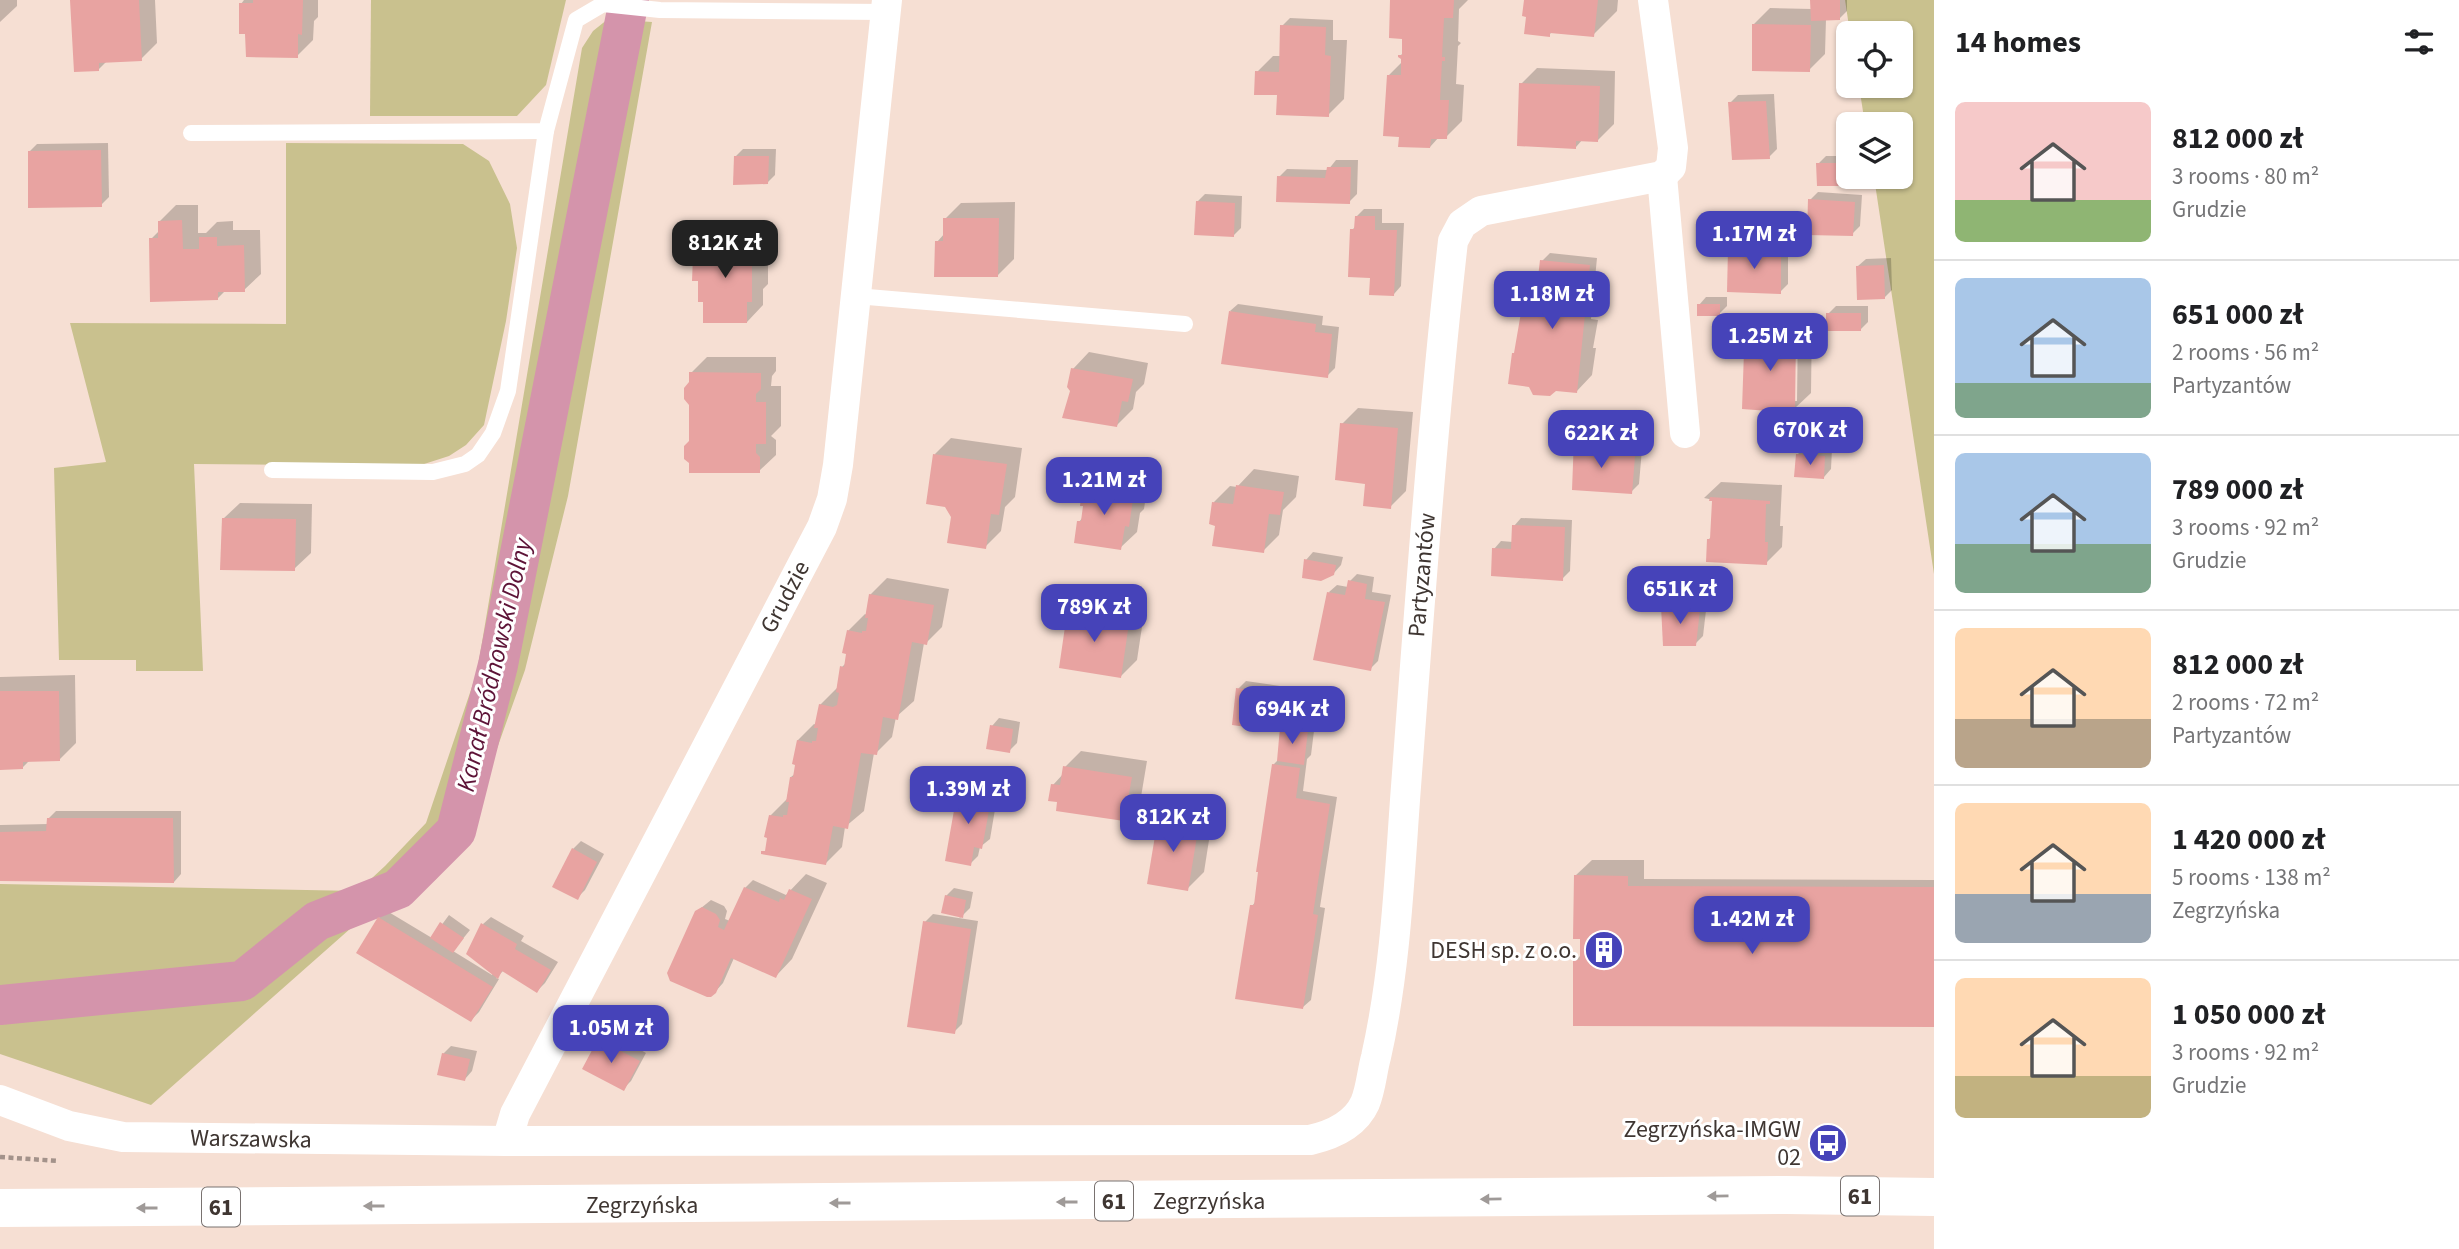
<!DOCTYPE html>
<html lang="en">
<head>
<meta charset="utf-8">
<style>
	body { margin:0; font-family:"Source Sans 3",sans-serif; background:#f2f2f2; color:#202124; height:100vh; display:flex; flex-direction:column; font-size:26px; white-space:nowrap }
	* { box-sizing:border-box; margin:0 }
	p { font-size:23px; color:#757577 }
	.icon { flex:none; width:38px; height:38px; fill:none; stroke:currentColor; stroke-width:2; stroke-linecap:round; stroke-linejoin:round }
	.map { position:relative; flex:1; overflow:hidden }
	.details { display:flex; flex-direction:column; background:#fff; width:525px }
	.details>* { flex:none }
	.tools { position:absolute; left:1836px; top:21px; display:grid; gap:14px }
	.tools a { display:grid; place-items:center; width:77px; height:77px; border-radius:10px; background:#fff; box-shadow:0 2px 5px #0004; font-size:35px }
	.price { position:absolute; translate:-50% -60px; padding:0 16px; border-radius:14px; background:#4643b9; color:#fff; font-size:23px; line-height:46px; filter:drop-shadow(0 2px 4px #0008) }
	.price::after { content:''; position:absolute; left:50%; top:42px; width:21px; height:16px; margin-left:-10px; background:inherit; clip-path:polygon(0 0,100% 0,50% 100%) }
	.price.active { background:#222; color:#fff }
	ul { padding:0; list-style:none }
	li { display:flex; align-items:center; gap:21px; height:175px; padding:0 21px }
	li+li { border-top:2px solid #e0e0e0 }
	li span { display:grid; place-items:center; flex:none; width:196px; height:140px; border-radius:10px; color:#555 }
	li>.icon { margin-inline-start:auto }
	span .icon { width:84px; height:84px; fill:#fffc; stroke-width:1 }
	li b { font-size:30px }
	h2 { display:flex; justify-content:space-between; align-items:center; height:84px; padding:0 21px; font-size:30px }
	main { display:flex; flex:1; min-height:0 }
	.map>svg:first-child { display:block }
	.green { fill:#c9c18e }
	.shadow { fill:#0003; fill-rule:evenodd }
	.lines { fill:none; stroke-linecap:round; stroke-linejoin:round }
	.canal { stroke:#d494ab; stroke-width:40 }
	.building { fill:#e8a3a1 }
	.path { stroke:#a3928a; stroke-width:4.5; stroke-dasharray:5 3.5; stroke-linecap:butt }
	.lane { stroke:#fff; stroke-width:16 }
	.street { stroke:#fff; stroke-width:30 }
	.primary { stroke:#fff; stroke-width:38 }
	.oneway { fill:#9f9a98 }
	.labels { text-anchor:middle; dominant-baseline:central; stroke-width:6; stroke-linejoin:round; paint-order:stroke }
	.shield { fill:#fff; stroke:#797270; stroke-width:2 }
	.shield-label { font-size:23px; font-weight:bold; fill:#3f3632 }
	.street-label { font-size:24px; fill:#3f3632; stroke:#fff }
	.poi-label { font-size:24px; fill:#3f3632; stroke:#fff; text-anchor:end }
	.water-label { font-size:26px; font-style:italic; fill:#5d1337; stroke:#fff }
</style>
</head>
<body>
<main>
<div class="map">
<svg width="1934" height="1249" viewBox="0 0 1934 1249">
	<rect width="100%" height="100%" fill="#f6dfd3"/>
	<g class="green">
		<path d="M371 0H566L546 85 517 116H370Z"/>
		<path d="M1845 0H1934V574L1874 177H1900V124H1865L1859 86H1900V33H1850Z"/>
		<path d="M608 19 652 22 568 496 525 670 463 844 436 879 404 904 378 917 368 913 151 1105 0 1054V884L358 891 385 866 426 823 477 672 582 48 593 31Z"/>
		<path d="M286 143 463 144 489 161 510 204 517 248 506 321 484 425 466 445 449 456 418 466 194 464 203 671H136V660H59L54 468 106 462 70 323 286 324Z"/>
	</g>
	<g class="shadow">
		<path d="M0 0H17V6L0 22Z"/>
		<path d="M72 0H155L157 43 141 59 107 61 99 69Z"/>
		<path d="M244 0H318V17L314 21 313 40 297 56 247 32 241 4Z"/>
		<path d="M1392 0H1468L1459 9 1458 41 1461 43 1458 46 1456 84 1464 85 1462 121 1446 137H1439L1430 147 1401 135 1388 76 1403 61 1400 56 1404 52V37Z"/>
		<path d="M1525 0H1618L1617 11 1593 35 1553 31 1549 35 1528 15Z"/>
		<path d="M1812 0H1847V11L1839 19H1826L1825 54 1809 70 1754 24 1770 8 1812 9Z"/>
		<path d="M1290 18 1333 20V40H1347L1344 99 1328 115 1279 94 1257 72 1273 56H1281L1282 26Z"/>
		<path d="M1537 68 1615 71 1614 124 1598 140 1583 139 1576 147 1521 84Z"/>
		<path d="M1774 94 1777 149 1769 157 1730 103 1738 95Z"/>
		<path d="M108 143 109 197 101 205 29 152 37 144Z"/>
		<path d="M743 149H776L775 175 767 183 735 157Z"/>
		<path d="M1826 156H1848V177H1865L1858 184 1818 164Z"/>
		<path d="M1336 160H1358L1357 194 1349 202 1279 177 1287 169 1328 170Z"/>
		<path d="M1818 192 1862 195 1860 226 1852 234 1810 200Z"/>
		<path d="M1205 194 1242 196 1241 228 1233 236 1197 202Z"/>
		<path d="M1015 202 1014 259 998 275 937 242 945 233V219L961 203Z"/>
		<path d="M176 205H198V233H206L217 222 233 221V230H260L261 274 244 290H226L217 299 151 239 160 230V221Z"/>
		<path d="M1364 209H1382V223H1404L1401 286 1394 294 1371 293 1370 276 1352 230 1356 226V217Z"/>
		<path d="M727 221 768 222V284L763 289V305L747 322 705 300 694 257Z"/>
		<path d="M1737 241 1788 243V284L1780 292 1730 249Z"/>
		<path d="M1550 253 1597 258 1591 319 1598 320 1593 348H1596L1592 375 1576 392 1517 351 1525 302 1533 294 1538 295 1542 261Z"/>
		<path d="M1891 258 1892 290 1884 298 1858 266 1866 259Z"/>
		<path d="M1706 297H1727V306L1719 314 1699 305Z"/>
		<path d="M1238 304 1323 316 1322 325 1339 327 1335 368 1327 376 1230 311Z"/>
		<path d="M1836 306H1868V322L1860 330 1828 314Z"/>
		<path d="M1765 315 1812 317 1811 393 1794 409 1745 351 1748 349 1749 332ZM1795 324H1798L1797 401H1794Z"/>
		<path d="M1089 352 1148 363 1144 384 1136 392 1133 409 1117 425 1072 390 1073 369Z"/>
		<path d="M707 357H776V371L772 376 771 386H781V426L771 436 776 440V455L759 471 691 442V373Z"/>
		<path d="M1358 408 1413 412 1406 491 1390 507 1367 482 1342 424Z"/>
		<path d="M1583 431H1599V444L1642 449 1639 484 1631 492 1576 438Z"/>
		<path d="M951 438 1022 448 1015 497 1005 507 1001 531 985 547 953 517 935 454Z"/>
		<path d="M1805 447 1832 449 1831 469 1824 477 1797 455Z"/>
		<path d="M1101 469 1149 476 1144 509 1140 513 1137 532 1120 548 1079 522 1083 517 1084 485Z"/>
		<path d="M1254 469 1299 476 1296 497 1283 510 1279 535 1263 551 1217 524 1214 502 1230 486 1237 487Z"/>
		<path d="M1721 482 1782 485 1780 526H1783L1782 547 1766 563 1709 539 1712 536 1714 500 1704 498Z"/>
		<path d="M240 503 312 504 311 553 294 569 223 519Z"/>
		<path d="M1521 518 1572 520 1570 571 1562 579 1494 549 1501 541 1513 542 1514 526Z"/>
		<path d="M1313 552 1343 557 1341 565 1333 574 1306 560Z"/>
		<path d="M1357 574 1374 577 1372 592 1391 595 1378 661 1370 669 1329 592 1337 585 1348 587 1350 581Z"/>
		<path d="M887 578 949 589 942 627 926 643H924L914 701 896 717 892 737 876 753H874L864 811 845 827 842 847 826 863 770 816 787 799 791 777 796 773 798 740 814 724 817 725 820 705 837 688 842 667 846 663 848 631 865 614 867 615 870 595Z"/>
		<path d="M1107 594 1125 597 1128 604 1145 607 1137 660 1121 676 1069 614 1085 597 1101 600Z"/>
		<path d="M1671 599 1707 602 1703 636 1695 644 1663 606Z"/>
		<path d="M75 675 76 743 59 760H30L23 767 0 768V677Z"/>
		<path d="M1246 681 1280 686 1276 721 1268 728 1238 689Z"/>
		<path d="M999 718 1020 722 1017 743 1009 751 992 726Z"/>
		<path d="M1289 720 1315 723 1311 755 1307 759 1303 791 1337 797 1320 907 1325 908 1311 1000 1303 1007 1252 906 1256 901 1273 765 1278 760 1281 728Z"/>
		<path d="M1081 751 1147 761 1140 803 1124 820 1059 801 1053 785 1064 773 1065 767Z"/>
		<path d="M968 781 999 786 990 839 980 847 978 856 970 864 960 789Z"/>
		<path d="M1176 802 1214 808 1204 872 1187 889 1159 818Z"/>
		<path d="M56 811H181V874L174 882 0 879V825L48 824V819Z"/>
		<path d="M581 841 604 854 585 890 577 898 573 849Z"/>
		<path d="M1592 860H1644V879L1934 880V1025L1575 961 1582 954 1575 876Z"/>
		<path d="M806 874 827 883 792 959 776 976 734 958 723 983 715 992 696 912 711 900 724 906 727 911 725 919 730 921 745 888 753 880 786 895Z"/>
		<path d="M954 888 973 892 970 908 960 918 946 896Z"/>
		<path d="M387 911 432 938 449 915 470 930 453 951 492 975 493 973 483 924 491 917 524 936 521 941 558 962 545 983 537 991 504 970 496 978 499 979 479 1012 471 1020 379 918Z"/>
		<path d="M933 914 978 921 962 1024 954 1032 925 922Z"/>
		<path d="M608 1032 646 1053 631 1081 623 1089 600 1040Z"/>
		<path d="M451 1046 477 1051 472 1071 465 1079 443 1054Z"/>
	</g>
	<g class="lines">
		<path class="canal" d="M0 1005 242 981 317 921 398 889 456 831 498 665 629 0"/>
	</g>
	<g class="building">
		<path d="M70 0H139L142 61 99 63V71L74 72Z"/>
		<path d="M253 0H303L302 35 298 34V58L246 57 245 34H239V3H253Z"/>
		<path d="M1390 0H1454L1453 18H1444L1442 57H1445V61H1442L1440 100H1449L1447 139H1431L1430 148 1398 147 1399 137 1383 136 1387 75H1401V59L1398 57V55H1402V39L1389 38Z"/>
		<path d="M1524 0H1598L1594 37 1550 33V37L1524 34 1526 17 1522 16Z"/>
		<path d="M1810 0H1840V20L1811 21Z"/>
		<path d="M1752 24 1811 25 1810 72 1752 71Z"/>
		<path d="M1280 25 1326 27 1325 55 1331 56 1329 117 1276 115 1277 95H1254L1255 71 1279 72Z"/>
		<path d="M1519 83 1600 86 1598 142 1576 141V149L1517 146Z"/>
		<path d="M1766 101 1770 159 1732 160 1728 102Z"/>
		<path d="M101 150 102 207 28 208V151Z"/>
		<path d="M734 156H769L768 184 733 185Z"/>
		<path d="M1816 163H1848V177H1858V186H1817Z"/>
		<path d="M1327 167H1351L1350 204 1276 202 1277 176 1325 178Z"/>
		<path d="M1808 199 1855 202 1853 236 1807 235Z"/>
		<path d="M1196 201 1235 203 1234 237 1194 235Z"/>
		<path d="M1355 216H1375V230H1397L1394 296 1369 295 1370 278 1348 277 1350 229H1354Z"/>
		<path d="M943 218H999L998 277H934L935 241H943Z"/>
		<path d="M182 220 183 249H199V237H217V246L244 245 245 292H218V300L150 302 149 238H158V221Z"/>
		<path d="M709 237H752V302H747V323H703V302H698V281H692L693 256 709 257Z"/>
		<path d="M1728 249 1781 250V294L1727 292Z"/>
		<path d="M1540 260 1590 265 1577 393 1556 391 1550 396 1533 395 1529 387 1508 384 1512 353H1514L1523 301 1535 303Z"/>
		<path d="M1884 265 1885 299 1857 300 1856 266Z"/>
		<rect x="1697" y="304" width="23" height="12"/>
		<path d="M1229 311 1316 324 1315 332 1332 334 1328 378 1221 364Z"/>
		<rect x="1826" y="313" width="35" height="18"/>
		<path d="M1747 331 1796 333 1795 411H1790L1784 417H1775L1769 411 1742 409 1744 351H1746Z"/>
		<path d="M1071 368 1133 379 1128 402 1122 401 1117 427 1062 418 1070 391 1067 387Z"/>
		<path d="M689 372 761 373V389L756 394V402H766V444H756V453L760 457V473H689V463L684 459V446L689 441V405L684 399V388L689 382Z"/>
		<path d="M1340 423 1398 428 1391 509 1363 506 1365 484 1335 480Z"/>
		<path d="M1574 438H1592V452L1635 456 1632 494 1572 490Z"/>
		<path d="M933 454 1007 464 999 515 991 514 986 549 947 543 951 517 945 507 926 504Z"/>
		<path d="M1796 454 1825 456 1824 479 1794 477Z"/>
		<path d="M1083 484 1134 492 1129 527 1125 526 1121 550 1074 543 1077 521H1081L1083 506H1080Z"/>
		<path d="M1236 485 1284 492 1280 515 1269 514 1264 553 1212 546 1215 526 1209 524 1212 502 1233 504Z"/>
		<path d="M1710 497 1770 501V504H1766L1765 542H1768L1767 565 1706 562 1707 539H1710L1712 501H1709Z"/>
		<path d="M222 518 296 519 295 571 220 570Z"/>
		<path d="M1512 525 1565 527 1563 581 1491 576 1492 548 1511 549Z"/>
		<path d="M1304 559 1336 565 1334 575 1321 581 1302 578Z"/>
		<path d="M1348 580 1367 584 1365 599 1385 602 1371 671 1313 660 1327 592 1345 595Z"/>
		<path d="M869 594 934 605 927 645 912 642 898 720 883 717 877 755 861 753 848 829 833 826 826 865 761 854V851H765L767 838 764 837 769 815 783 817V815H787L789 802H786L790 777H793L795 765 792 764 797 740 812 743V741H816L818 728H814L819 704 833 707 837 705 839 693 836 692 840 666 844 667 846 654 842 653 847 630 862 633V631H866L868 618H865Z"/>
		<path d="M1661 606 1700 609 1696 646H1663Z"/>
		<path d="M1089 610 1109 613 1112 620 1129 623 1121 678 1059 668 1067 613 1085 616Z"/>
		<path d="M1236 688 1273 693 1268 730 1232 725Z"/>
		<path d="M0 691H59L60 761 23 762V769L0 770Z"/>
		<path d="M990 725 1013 729 1010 753 986 749Z"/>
		<path d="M1280 727 1308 730 1304 765 1277 761Z"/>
		<path d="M1272 764 1300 768 1296 798 1330 804 1313 914 1318 915 1303 1009 1235 999 1250 905H1254L1258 872H1256Z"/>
		<path d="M1063 766 1132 777 1124 821 1056 811 1057 802 1048 801 1051 784 1060 785Z"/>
		<path d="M958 788 992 794 982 849 974 847 971 866 945 861Z"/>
		<path d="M47 818H173L174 883 0 881V832L46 831Z"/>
		<path d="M1158 818 1199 824 1188 891 1147 884Z"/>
		<path d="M572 848 597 862 578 900 552 887Z"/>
		<path d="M1574 875 1628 876V886L1934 887V1027L1573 1026V960H1580V939H1573Z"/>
		<path d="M744 887 779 902 780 898 784 900 789 889 812 899 776 978 731 958 716 993 711 997H707L670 981 667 973 695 911 702 907 716 914 720 920 718 927 724 930Z"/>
		<path d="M945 895 966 900 963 918 941 913Z"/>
		<path d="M378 917 493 987 471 1022 356 953Z"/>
		<path d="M923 921 971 929 955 1034 907 1027Z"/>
		<path d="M440 922 464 938 453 953 430 938Z"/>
		<path d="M481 923 517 944 515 949 551 970 537 993 502 971 498 979 466 954Z"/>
		<path d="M598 1039 640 1061 624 1091 582 1069Z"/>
		<path d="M442 1053 470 1059 465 1081 437 1075Z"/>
	</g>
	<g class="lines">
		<path class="path" d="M0 1157 59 1161"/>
		<g class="lane">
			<path d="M191 133 546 131 576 20 603 4 660 10 886 12"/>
			<path d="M856 296 1185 324"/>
			<path d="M272 470 433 472 465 464 478 455 493 433 508 391 546 131"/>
		</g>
		<g class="street">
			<path d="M1662 176 1685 433"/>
			<path d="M0 1100 69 1126 123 1137 507 1141 1310 1140C1332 1135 1355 1125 1365 1103 1371 1089 1372 1071 1376 1057 1395 973 1399 885 1405 800 1419 613 1432 427 1453 241L1462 224 1481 211 1662 176 1671 167 1673 148 1653 0"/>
			<path d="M507 1141 515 1114 822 527 832 499 838 465 887 0"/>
		</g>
		<path class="primary" d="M0 1208 1786 1195 1934 1197"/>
	</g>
	<defs><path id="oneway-solid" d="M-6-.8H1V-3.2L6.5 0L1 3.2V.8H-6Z" transform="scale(1.75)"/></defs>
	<g class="oneway">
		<use href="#oneway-solid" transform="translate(1718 1196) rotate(179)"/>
		<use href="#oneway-solid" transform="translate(1491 1199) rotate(179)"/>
		<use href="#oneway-solid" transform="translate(1067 1202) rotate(180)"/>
		<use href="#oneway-solid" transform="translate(840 1203) rotate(180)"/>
		<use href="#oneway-solid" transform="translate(374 1206) rotate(180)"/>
		<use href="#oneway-solid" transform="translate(147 1208) rotate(180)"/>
	</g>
	<defs>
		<g id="building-disc" transform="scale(2.0125)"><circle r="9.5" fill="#4643b9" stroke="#fff"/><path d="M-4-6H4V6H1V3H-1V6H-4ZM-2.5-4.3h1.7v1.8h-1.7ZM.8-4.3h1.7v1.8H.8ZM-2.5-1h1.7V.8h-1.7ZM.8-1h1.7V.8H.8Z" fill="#fff"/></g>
		<g id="bus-disc" transform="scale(2.0125)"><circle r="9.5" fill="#4643b9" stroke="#fff"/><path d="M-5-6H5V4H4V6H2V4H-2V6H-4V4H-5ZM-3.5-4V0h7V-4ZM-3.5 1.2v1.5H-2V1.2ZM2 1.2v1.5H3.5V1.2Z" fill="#fff"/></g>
	</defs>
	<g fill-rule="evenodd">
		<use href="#building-disc" x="1604" y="950"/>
		<use href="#bus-disc" x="1828" y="1143"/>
	</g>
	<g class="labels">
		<g class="shield">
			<rect x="1841" y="1176.5" width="38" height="39" rx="5"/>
			<rect x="1095" y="1181.5" width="38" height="39" rx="5"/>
			<rect x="202" y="1187.5" width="38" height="39" rx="5"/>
		</g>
		<g class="shield-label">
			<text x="1860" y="1196">61</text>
			<text x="1114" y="1201">61</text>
			<text x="221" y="1207">61</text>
		</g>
		<g class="street-label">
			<text transform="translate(1422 575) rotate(-85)">Partyzantów</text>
			<text transform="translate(785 597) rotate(-62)">Grudzie</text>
			<text transform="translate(251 1139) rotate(1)">Warszawska</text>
			<text x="1209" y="1201">Zegrzyńska</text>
			<text x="642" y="1205">Zegrzyńska</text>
		</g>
		<g class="poi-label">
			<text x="1577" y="950">DESH sp. z o.o.</text>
			<text x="1801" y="1129">Zegrzyńska-IMGW<tspan x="1801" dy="28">02</tspan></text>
		</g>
		<g class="water-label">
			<text transform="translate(494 665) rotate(-77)">Kanał Bródnowski Dolny</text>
		</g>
	</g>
</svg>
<div class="tools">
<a><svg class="icon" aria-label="locate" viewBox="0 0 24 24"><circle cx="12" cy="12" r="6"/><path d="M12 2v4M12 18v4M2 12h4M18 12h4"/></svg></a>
<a><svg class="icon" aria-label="layers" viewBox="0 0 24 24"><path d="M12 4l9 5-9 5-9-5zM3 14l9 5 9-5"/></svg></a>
</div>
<b class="price" style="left:1754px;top:271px">1.17M zł</b>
<b class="price active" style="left:725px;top:280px">812K zł</b>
<b class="price" style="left:1552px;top:331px">1.18M zł</b>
<b class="price" style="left:1770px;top:373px">1.25M zł</b>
<b class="price" style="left:1810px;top:467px">670K zł</b>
<b class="price" style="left:1601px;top:470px">622K zł</b>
<b class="price" style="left:1104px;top:517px">1.21M zł</b>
<b class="price" style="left:1680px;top:626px">651K zł</b>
<b class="price" style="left:1094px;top:644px">789K zł</b>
<b class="price" style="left:1292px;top:746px">694K zł</b>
<b class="price" style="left:968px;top:826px">1.39M zł</b>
<b class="price" style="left:1173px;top:854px">812K zł</b>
<b class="price" style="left:1752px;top:956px">1.42M zł</b>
<b class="price" style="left:611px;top:1065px">1.05M zł</b>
</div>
<section class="details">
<h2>14 homes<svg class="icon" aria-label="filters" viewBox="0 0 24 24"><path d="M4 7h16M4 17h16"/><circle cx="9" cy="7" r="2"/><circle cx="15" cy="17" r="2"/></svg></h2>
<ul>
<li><span style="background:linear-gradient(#f6c9c9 70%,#8fb573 0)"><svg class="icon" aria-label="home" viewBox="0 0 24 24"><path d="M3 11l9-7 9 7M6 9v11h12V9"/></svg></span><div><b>812 000 zł</b><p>3 rooms · 80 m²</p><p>Grudzie</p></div></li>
<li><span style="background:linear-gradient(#a9c7e8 75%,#7fa58c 0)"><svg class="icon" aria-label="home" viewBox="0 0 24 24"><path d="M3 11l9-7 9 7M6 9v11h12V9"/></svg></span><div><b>651 000 zł</b><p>2 rooms · 56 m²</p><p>Partyzantów</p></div></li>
<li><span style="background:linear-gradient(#a9c7e8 65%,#7fa58c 0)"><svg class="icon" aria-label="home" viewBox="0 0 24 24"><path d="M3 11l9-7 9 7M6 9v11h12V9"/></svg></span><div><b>789 000 zł</b><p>3 rooms · 92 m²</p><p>Grudzie</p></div></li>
<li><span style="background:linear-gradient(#ffd9b3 65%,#b9a48a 0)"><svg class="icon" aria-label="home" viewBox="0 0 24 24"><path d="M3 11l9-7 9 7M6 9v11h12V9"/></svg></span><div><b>812 000 zł</b><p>2 rooms · 72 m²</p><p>Partyzantów</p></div></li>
<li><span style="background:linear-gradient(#ffd9b3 65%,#9aa5b1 0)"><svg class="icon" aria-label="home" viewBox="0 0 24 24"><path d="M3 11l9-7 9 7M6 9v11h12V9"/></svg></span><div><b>1 420 000 zł</b><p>5 rooms · 138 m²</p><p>Zegrzyńska</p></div></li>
<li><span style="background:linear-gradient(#ffd9b3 70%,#c2b280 0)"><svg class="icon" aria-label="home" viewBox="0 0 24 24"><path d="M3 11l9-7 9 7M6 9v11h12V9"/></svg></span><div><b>1 050 000 zł</b><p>3 rooms · 92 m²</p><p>Grudzie</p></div></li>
</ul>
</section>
</main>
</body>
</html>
